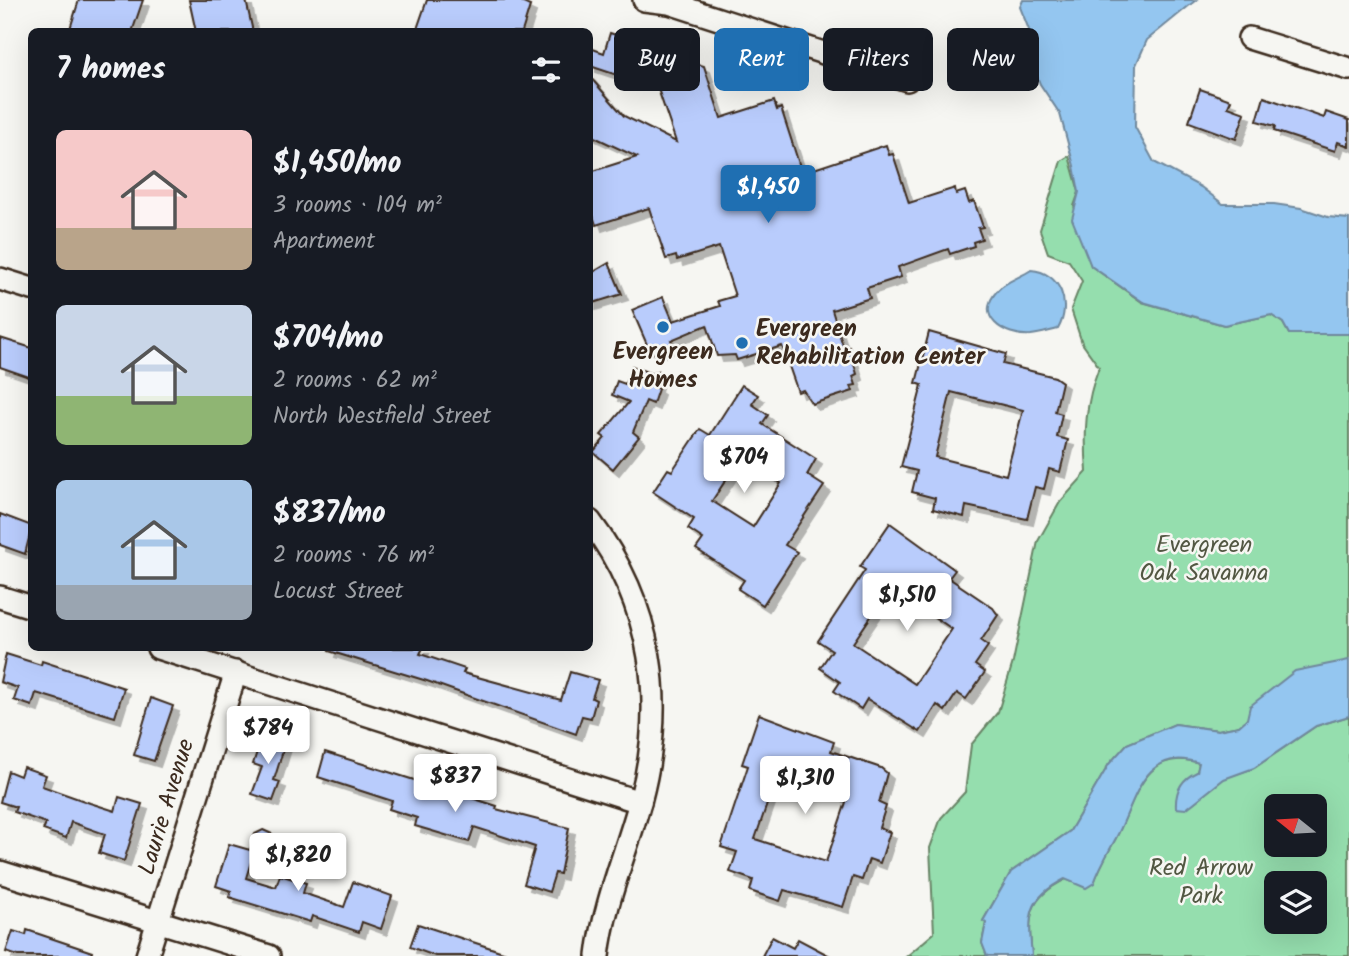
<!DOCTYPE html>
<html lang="en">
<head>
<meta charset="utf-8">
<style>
	body { margin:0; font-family:Kalam,sans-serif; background:#20242c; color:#f1f3f6; height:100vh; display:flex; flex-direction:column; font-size:26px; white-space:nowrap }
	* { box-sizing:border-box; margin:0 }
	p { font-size:23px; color:#9ea1a6 }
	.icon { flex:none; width:38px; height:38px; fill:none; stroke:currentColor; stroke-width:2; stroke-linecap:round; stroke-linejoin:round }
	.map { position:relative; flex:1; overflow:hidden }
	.side { position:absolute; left:28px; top:28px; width:565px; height:623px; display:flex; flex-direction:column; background:#171b24; border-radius:10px; box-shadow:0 7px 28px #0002 }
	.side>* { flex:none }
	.hud { position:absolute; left:614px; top:28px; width:628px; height:63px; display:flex; gap:14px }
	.needle { width:46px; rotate:288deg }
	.buttons { position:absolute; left:1264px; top:794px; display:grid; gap:14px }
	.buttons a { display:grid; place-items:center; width:63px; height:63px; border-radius:10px; background:#171b24; box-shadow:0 7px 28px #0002; font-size:35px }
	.price { position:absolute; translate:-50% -60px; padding:0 16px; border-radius:7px; background:#fff; color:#222; font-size:23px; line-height:46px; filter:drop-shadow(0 2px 4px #0008) }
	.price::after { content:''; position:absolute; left:50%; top:42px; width:21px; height:16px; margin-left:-10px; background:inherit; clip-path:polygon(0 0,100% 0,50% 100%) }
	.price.selected { background:#1f6fb2; color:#fff }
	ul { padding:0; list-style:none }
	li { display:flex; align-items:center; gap:21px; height:175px; padding:0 28px }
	li span { display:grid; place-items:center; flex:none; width:196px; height:140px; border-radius:10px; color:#555 }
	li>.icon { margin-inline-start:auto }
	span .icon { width:84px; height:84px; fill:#fffc; stroke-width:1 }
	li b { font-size:30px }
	h2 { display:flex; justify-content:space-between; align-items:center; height:84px; padding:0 28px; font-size:30px }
	.tag { padding:0 24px; border-radius:10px; background:#171b24; box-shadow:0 7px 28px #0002; font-size:24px; line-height:63px }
	.tag.selected { background:#1f6fb2; color:#fff }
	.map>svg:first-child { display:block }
	.green { fill:#95deae; stroke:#688466; stroke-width:2; fill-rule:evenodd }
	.water { fill:#94c6f0; stroke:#70889c; stroke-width:2 }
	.building { fill:#b9ccfc; stroke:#3b2a1e; stroke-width:2; fill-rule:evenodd; filter:url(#shadow) }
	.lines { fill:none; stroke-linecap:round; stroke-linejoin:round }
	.minor-casing { stroke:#3b2a1e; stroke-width:26 }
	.minor { stroke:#f6f6f2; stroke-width:21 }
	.poi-dot { fill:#1f6fb2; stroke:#f6f6f2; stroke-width:2.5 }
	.labels { text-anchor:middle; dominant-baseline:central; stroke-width:5; stroke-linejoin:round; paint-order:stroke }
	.poi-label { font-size:24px; font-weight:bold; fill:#3b2a1e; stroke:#f6f6f2; text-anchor:start }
	.park-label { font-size:24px; fill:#525742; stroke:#f6f6f2 }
	.street-label { font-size:24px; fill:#3b2a1e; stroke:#f6f6f2 }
</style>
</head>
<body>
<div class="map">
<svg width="1349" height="956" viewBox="0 0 1349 956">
	<defs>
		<filter id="shadow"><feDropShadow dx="6" dy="6" stdDeviation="0" flood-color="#0004"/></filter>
	</defs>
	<rect width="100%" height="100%" fill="#f6f6f2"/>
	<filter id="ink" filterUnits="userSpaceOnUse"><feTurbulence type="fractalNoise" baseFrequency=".0143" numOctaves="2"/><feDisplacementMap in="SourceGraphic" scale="14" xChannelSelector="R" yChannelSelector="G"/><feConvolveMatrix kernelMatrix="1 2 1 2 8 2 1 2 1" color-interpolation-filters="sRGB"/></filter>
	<g filter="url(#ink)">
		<g class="green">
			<path d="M1069 156 1079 192 1074 206 1091 266 1142 302 1224 325 1271 315 1283 323 1289 334H1349V660L1239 726 1218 730 1175 724 1127 744 1109 764 1070 831 1011 872 983 921 986 923 982 943 987 956H907L934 933 930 848 941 818 965 792 971 745 998 712 1013 662 1038 541 1060 502 1087 472C1084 433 1085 403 1099 367L1082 343 1071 309 1082 281 1069 261 1048 253 1040 230 1061 161Z"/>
			<path d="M1349 716V956H1032C1028 916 1027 898 1066 879L1078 884 1094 883C1100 866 1108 853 1116 838 1135 802 1143 745 1199 763L1197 772 1181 786 1192 804 1224 778 1254 768 1316 726ZM1276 807H1314V845H1276ZM1276 884H1314V922H1276Z"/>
		</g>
		<g class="water">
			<path d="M1023 0H1196L1147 40 1136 65 1135 127 1154 162 1201 187 1223 204H1274L1301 208 1328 217 1349 219V334H1289L1283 323 1271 315 1224 325 1143 302 1091 266 1072 219 1079 192 1074 166 1060 114 1040 84 1031 61 1029 30 1020 7Z"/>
			<path d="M1031 270C1061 272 1072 305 1058 329 1049 331 1040 334 1031 335 1004 337 973 316 998 290 1006 281 1021 277 1031 270Z"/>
			<path d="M1349 660V716L1316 726 1254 768 1224 779 1186 809 1176 808C1175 792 1181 779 1197 772L1199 763C1143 744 1135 803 1116 838 1108 853 1100 866 1094 883L1086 888 1065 879C1027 898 1028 916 1032 956H987L982 943 986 923 983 921 1011 872 1070 831 1109 764 1127 744 1175 724 1218 730 1239 726 1247 719 1250 706 1295 671Z"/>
		</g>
		<g class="building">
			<path d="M79 0H143L132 32H69Z"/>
			<path d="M189 0H246L253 32H196Z"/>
			<path d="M427 0H524L523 3 530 6 522 32H416Z"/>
			<path d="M610 33 648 46 640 77 628 73 626 78 590 66V48L604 53Z"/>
			<path d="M694 63 704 66 721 118 774 101 777 110 781 108 802 173 886 145 889 155 893 154 909 203 955 188 956 194 965 191 969 203 974 201 983 227 978 228 982 239 973 242 974 246 950 254 948 249 898 267 901 277 867 288 870 298 832 310 844 349 849 347 857 374 853 376 856 385 851 386 853 391 812 404 803 390 798 392 782 346 737 360 735 355 717 356 707 325 671 340 673 345 651 354 632 310 663 297 673 321 720 306 718 301 735 296 719 247 677 260 676 256 666 259 649 208 596 225 590 206V172L637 157 590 135V77L624 116 676 142 654 77Z"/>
			<path d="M1200 89 1231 100 1228 107 1245 113 1236 139 1189 122Z"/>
			<path d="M1264 97 1324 118 1326 112 1349 120V146L1338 142 1335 151 1274 131 1275 126 1257 121Z"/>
			<path d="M609 263 622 294 590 304V274Z"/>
			<path d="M929 332 1006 354 1003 364 1055 377 1062 382 1055 412 1062 414 1057 437 1068 440 1060 472 1049 469 1044 489 1035 487 1027 519 966 506 964 517 933 509 935 498 912 492 917 471 901 467 922 385 916 383ZM951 392 1023 410 1006 475 935 457Z"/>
			<path d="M0 338 32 348V378L0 367Z"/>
			<path d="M632 366 652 374 658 371 655 387 658 389 653 404 646 401 633 432 639 437 613 469 593 452 605 438 601 435 629 402 612 395 617 381 625 384Z"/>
			<path d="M742 385 758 395 752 404 768 415 762 424 816 459 807 475 824 486 785 545 797 552 763 605 738 589 744 580 696 549 703 539 688 529 694 519 653 492 668 469 672 471 700 429 710 435ZM741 457 781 483 753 527 712 501Z"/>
			<path d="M0 514 32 526 25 554 0 545Z"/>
			<path d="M890 523 955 570 949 578 993 608 998 615 981 641 988 646 975 665 985 672 966 699 957 693 945 711 937 705 920 732 867 699 861 709 834 691 840 682 820 668 832 650 818 641 865 570 860 567ZM891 587 952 629 915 684 853 643Z"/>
			<path d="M330 648H423L420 654 465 669 463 673 561 700 570 672 598 680 592 698 596 700 591 718 582 716 576 734 427 681 329 651Z"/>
			<path d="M6 654 41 665 42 661 124 688 115 717 36 693 32 706 14 700 18 688 0 682Z"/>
			<path d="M151 698 173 706 154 761 134 755Z"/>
			<path d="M759 714 834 742 831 751 881 768 887 773 879 803 886 806 879 828 890 832 880 863 869 859 862 880 853 877 843 907 784 890 780 901 750 891 753 880 730 872 737 852 721 847 748 766 742 764ZM777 775 847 799 826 862 755 839Z"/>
			<path d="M263 733 286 741 274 780 280 782 273 801 252 794 262 767 253 764Z"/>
			<path d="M325 752 497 806 496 809 569 828 560 874 555 873 549 892 524 884 535 847 474 827 469 842 415 826 417 818 389 809 392 801 318 777Z"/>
			<path d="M23 767 46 775 42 786 90 803 115 811 119 797 142 804 124 861 99 853 105 834 71 822 66 838 43 830 46 823 14 812 16 807 0 802 8 771 20 776Z"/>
			<path d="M263 830 272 834 273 846 269 850 251 851 254 852 246 878 276 887 280 875 306 883 303 893 344 907 353 882 392 896 381 929 362 922 359 932 312 916 310 922 229 897 231 891 216 886 229 844 250 850 255 834Z"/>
			<path d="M418 924 506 953 505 956H435L410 947Z"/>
			<path d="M27 930 92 952 91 956H18L6 952 13 931 26 935Z"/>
			<path d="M772 937 793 948 798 939 830 956H762Z"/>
		</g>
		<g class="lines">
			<g class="minor-casing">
				<g id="minor">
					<path d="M644 0 669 3 907 80"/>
					<path d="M1249 38 1349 69"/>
					<path d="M0 279 32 289"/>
					<path d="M590 521C653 605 667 702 640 802 626 853 604 903 598 956"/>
					<path d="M0 597 32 607"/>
					<path d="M158 648 640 802"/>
					<path d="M0 872 269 956"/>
					<path d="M147 956 236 672"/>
				</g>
			</g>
			<use href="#minor" class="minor"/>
		</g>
	</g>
	<g class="poi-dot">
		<circle cx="663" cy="327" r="7"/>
		<circle cx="742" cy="343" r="7"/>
	</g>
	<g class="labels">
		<g class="poi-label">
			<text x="756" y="329">Evergreen<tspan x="756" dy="28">Rehabilitation Center</tspan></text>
			<text x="663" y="352" text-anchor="middle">Evergreen<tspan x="663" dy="28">Homes</tspan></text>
		</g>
		<g class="park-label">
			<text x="1204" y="545">Evergreen<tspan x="1204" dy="28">Oak Savanna</tspan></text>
			<text x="1201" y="868">Red Arrow<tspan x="1201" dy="28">Park</tspan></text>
		</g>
		<g class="street-label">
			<text transform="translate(167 807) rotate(-73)">Laurie Avenue</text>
		</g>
	</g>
</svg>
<div class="buttons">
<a><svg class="needle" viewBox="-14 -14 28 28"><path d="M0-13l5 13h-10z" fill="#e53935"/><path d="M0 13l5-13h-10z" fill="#9ea1a6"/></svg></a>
<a><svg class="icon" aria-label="layers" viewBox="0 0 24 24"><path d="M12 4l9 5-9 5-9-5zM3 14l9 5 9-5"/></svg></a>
</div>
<b class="price selected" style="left:768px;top:225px">$1,450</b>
<b class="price" style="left:744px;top:495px">$704</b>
<b class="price" style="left:907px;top:633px">$1,510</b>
<b class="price" style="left:268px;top:766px">$784</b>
<b class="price" style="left:455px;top:814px">$837</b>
<b class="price" style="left:805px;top:816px">$1,310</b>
<b class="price" style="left:298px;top:893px">$1,820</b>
<div class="hud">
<a class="tag">Buy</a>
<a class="tag selected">Rent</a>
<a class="tag">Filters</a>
<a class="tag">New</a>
</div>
<section class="side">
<h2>7 homes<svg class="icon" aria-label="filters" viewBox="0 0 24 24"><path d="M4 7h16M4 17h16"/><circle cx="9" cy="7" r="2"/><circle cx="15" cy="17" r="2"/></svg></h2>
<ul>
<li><span style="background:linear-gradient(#f6c9c9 70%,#b9a48a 0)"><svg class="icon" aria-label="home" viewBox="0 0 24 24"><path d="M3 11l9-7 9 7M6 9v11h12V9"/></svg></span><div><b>$1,450/mo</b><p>3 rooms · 104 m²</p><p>Apartment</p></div></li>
<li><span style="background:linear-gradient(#c9d6e8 65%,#8fb573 0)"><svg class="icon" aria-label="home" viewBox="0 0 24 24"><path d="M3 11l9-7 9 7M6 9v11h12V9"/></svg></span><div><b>$704/mo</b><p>2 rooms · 62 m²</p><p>North Westfield Street</p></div></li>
<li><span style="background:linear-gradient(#a9c7e8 75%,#9aa5b1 0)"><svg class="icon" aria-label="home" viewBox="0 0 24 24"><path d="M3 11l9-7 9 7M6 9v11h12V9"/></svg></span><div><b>$837/mo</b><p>2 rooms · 76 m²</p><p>Locust Street</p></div></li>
</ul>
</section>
</div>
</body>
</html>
